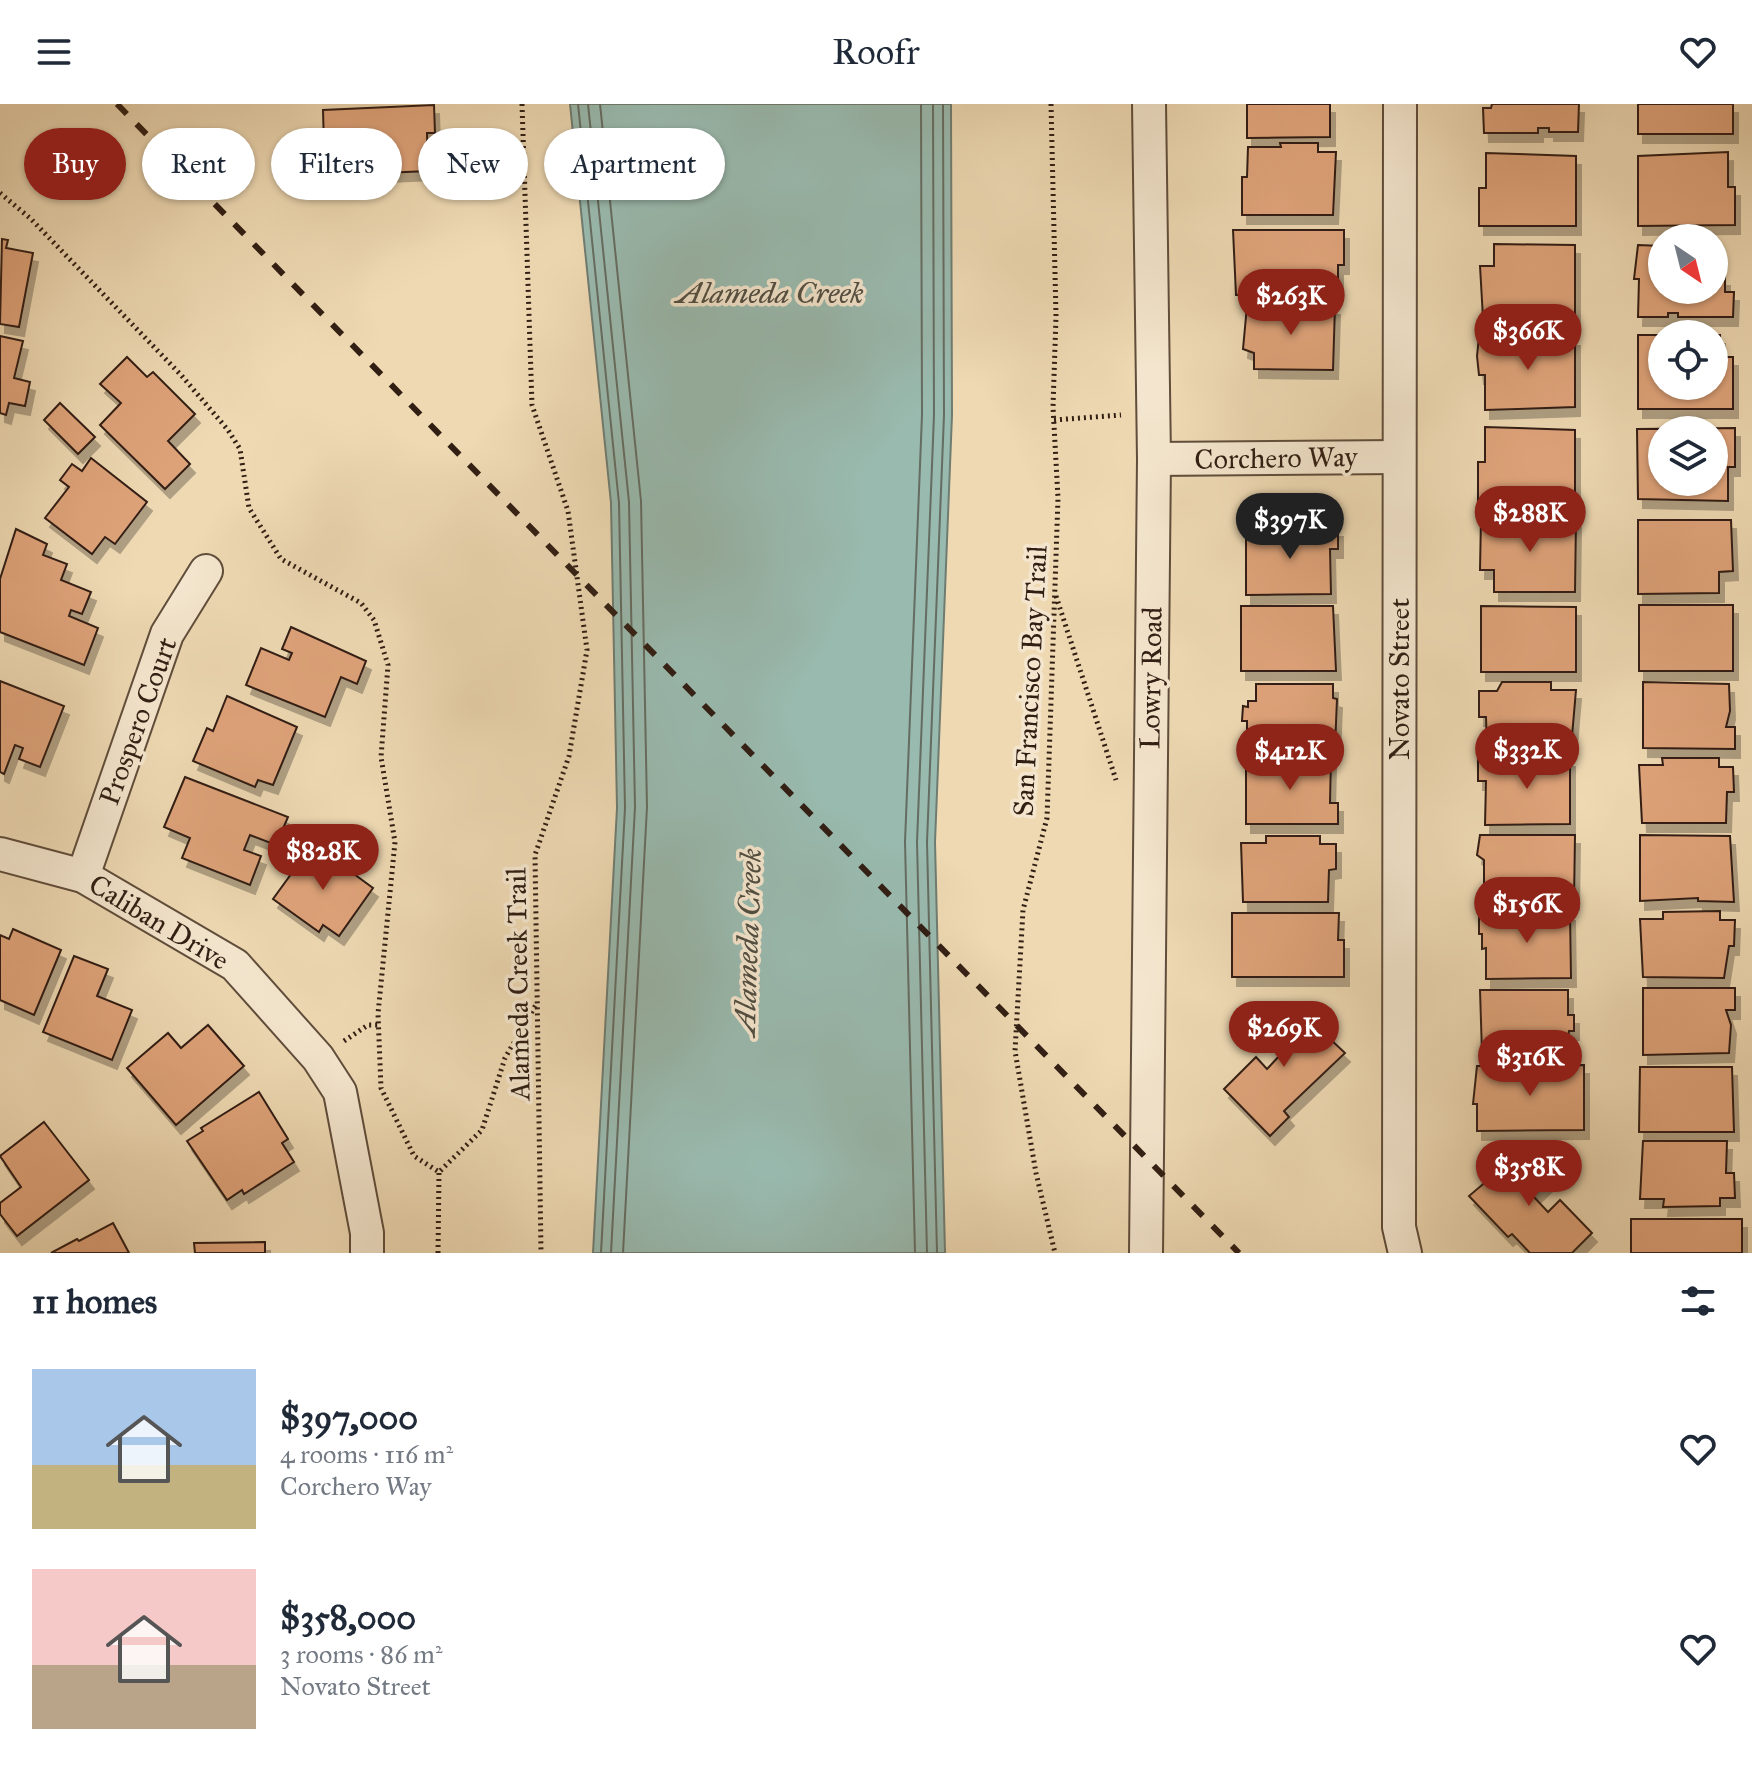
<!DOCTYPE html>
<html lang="en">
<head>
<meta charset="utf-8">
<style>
	body { margin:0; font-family:"IM FELL Great Primer",serif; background:#f6f6f7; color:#1f2937; height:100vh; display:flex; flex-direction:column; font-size:30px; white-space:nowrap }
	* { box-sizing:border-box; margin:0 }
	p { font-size:26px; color:#747a83 }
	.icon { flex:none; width:44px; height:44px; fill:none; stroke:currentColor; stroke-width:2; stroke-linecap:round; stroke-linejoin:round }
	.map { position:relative; height:1149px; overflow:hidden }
	.drawer { display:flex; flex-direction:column; background:#fff; flex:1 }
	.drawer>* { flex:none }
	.guide { position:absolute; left:24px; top:24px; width:800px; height:72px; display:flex; gap:16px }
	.needle { width:52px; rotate:145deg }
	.tools { position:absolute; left:1648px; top:120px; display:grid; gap:16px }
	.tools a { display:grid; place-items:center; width:80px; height:80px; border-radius:50%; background:#fff; box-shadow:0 2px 6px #0004; font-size:40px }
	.price { position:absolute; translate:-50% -68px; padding:0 18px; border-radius:28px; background:#8f2418; color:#fff; font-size:26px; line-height:52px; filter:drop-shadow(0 2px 4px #0008) }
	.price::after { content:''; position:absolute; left:50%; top:48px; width:24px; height:18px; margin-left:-12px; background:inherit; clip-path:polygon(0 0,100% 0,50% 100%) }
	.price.current { background:#222; color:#fff }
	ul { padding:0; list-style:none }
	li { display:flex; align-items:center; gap:24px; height:200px; padding:0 32px }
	li span { display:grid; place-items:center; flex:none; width:224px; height:160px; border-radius:0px; color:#555 }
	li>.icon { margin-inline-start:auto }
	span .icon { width:96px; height:96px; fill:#fffc; stroke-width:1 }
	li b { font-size:34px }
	h2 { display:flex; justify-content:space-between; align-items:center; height:96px; padding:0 32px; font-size:34px }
	.tag { padding:0 28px; border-radius:36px; background:#fff; box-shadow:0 2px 6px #0004; font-size:28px; line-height:72px }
	.tag.current { background:#8f2418; color:#fff }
	header { display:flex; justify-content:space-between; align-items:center; height:104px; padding:0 32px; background:#fff; font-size:36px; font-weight:600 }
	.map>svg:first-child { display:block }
	.water { fill:#99baaf; stroke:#6f7c71; stroke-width:2 }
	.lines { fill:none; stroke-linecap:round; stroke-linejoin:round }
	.shore { stroke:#656c61; stroke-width:2 }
	.building { fill:#dfa37a; stroke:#311e13; stroke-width:2; fill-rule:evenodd; filter:url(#shadow) }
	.minor-casing { stroke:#604d3b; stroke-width:36 }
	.path { stroke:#311e13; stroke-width:5; stroke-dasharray:2 4; stroke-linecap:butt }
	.minor { stroke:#f4e6ce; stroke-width:32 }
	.rail { stroke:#311e13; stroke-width:6; stroke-dasharray:14 14; stroke-linecap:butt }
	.labels { text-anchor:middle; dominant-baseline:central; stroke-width:7; stroke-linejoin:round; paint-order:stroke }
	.street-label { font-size:28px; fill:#311e13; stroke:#f4e6ce }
	.water-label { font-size:30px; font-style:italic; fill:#504d42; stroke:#f4e6ce }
</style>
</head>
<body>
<header><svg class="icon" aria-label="menu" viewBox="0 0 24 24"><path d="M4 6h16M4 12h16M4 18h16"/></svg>Roofr<svg class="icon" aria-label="heart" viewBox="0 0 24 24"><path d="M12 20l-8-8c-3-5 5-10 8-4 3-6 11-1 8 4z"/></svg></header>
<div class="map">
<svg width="1752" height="1149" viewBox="0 0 1752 1149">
	<defs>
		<filter id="shadow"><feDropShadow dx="5" dy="9" stdDeviation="0" flood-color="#0004"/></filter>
	</defs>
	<rect width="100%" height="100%" fill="#eed9b3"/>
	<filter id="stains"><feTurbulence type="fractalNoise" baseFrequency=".0025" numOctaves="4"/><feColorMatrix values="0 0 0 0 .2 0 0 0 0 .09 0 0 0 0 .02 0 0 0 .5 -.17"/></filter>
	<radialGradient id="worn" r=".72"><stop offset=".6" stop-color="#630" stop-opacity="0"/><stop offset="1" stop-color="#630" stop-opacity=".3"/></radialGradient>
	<path class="water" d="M570 0H951L952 311 935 738 945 1149H593L617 704 611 399Z"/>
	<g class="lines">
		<g class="shore">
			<path d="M578 0 619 399 625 704 601 1149"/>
			<path d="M588 0 629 398 635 703 611 1149"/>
			<path d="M600 0 641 397 647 703 623 1149"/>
			<path d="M915 1149 905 738 922 311 921 0"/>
			<path d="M927 1149 917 738 934 311 933 0"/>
			<path d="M937 1149 927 738 944 311 943 0"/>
		</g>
	</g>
	<g class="building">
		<path d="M1247 0H1330V33L1247 34Z"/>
		<path d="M1492 0H1579L1578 28H1549V24H1538V29H1484L1483 4H1491Z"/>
		<rect x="1638" y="0" width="95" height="30"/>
		<path d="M434 1 435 29H427L428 67 339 71 337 41 324 43 323 6Z"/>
		<path d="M1280 39H1318V48H1336L1333 111H1242V73H1247L1248 43H1281Z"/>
		<path d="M1728 48V83H1735V121L1638 122V52Z"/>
		<path d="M1486 49 1576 52V122H1479V84H1486Z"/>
		<path d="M1233 126H1344V161H1338V188L1236 191Z"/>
		<path d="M2 135 8 136 6 144 33 149 19 223 0 220Z"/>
		<path d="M1494 140 1575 141V214H1483L1480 162H1494Z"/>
		<path d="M1638 141 1662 142V186H1714V142H1720V173H1725V188H1734L1733 213H1678V209H1668V213H1638L1639 175H1634Z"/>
		<path d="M1247 202H1335L1333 266 1254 265V249L1243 245Z"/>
		<path d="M1638 231H1662V282H1714V231H1720V253H1733V305H1638Z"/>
		<path d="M0 232 23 237 14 274 30 278 25 302 9 299 6 311 0 309Z"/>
		<path d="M1479 233H1575V303L1485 306V271H1479L1477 252Z"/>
		<path d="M127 253 147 273 153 268 195 310 168 337 190 360 165 385 100 321 121 299 100 280Z"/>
		<path d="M60 299 95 333 78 350 44 316Z"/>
		<path d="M1485 323 1575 326V395L1478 396V358H1485Z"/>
		<path d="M1735 324V363H1728V397L1638 395 1637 325ZM1662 326H1714V378H1662Z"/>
		<path d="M91 354 147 398 115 440 105 433 92 450 45 414 69 383 60 376 72 360 82 367Z"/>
		<path d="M1481 414 1576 415 1575 488H1494V466H1480Z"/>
		<path d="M1638 416H1731L1733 467 1719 468V489L1638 490Z"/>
		<path d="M1338 424V445H1330L1331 490 1246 491V425Z"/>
		<path d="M16 425 47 440 43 451 67 460 61 476 91 488 82 510 71 506 69 512 98 524 84 561 0 528V475Z"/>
		<rect x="1639" y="501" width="94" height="66"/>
		<path d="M1241 502H1333L1336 567H1241Z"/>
		<path d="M1481 502 1576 503V568H1481Z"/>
		<path d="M291 523 366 557 357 580 341 573 325 613 246 581 261 544 289 556 292 549 282 545Z"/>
		<path d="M0 577 64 602 40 663 19 655 23 644 15 641 4 670 0 668Z"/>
		<path d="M1502 578H1551V586H1576L1571 644 1487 645 1486 613H1479V587H1497Z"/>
		<path d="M1643 578 1729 580 1730 607 1726 623H1735V645L1643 644Z"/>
		<path d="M1256 580H1333V594L1337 595 1335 643H1247V617H1242L1243 602 1248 603V597H1256Z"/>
		<path d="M227 592 297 623 273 681 258 676 255 683 193 657 207 624 213 627Z"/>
		<path d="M1331 654 1330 699H1338V720H1246V655Z"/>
		<path d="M1570 654V720L1485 721 1486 677H1478V656Z"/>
		<path d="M1662 654H1719V663H1733L1734 688H1727L1726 719H1642L1639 661H1663Z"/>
		<path d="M185 673 288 713 276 741 250 731 244 746 261 752 250 781 182 754 190 734 164 723Z"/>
		<path d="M1480 731H1575L1574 797 1484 796V756L1477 751Z"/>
		<path d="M1640 731 1730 732 1734 798 1698 797V794L1640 797Z"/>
		<path d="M1266 732H1320V740H1336V765L1329 766 1328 798H1243L1241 739H1266Z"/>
		<path d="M313 740 373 784 339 832 323 821 319 828 273 795Z"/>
		<path d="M1720 807V816H1735L1734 842H1729L1724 874 1643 873 1640 815H1663V808Z"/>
		<path d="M1570 808 1571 874 1486 875V844L1482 845V830H1479V809Z"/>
		<path d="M1232 809H1339L1338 836H1344V873H1232Z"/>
		<path d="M13 825 61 846 34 911 0 896V831L9 835Z"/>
		<path d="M74 852 108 865 97 892 132 906 112 956 43 928Z"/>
		<path d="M1643 884H1735V906H1726L1731 921 1729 949 1643 951Z"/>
		<path d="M1480 886H1568V911H1574V927H1569L1568 933H1561V949H1482Z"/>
		<path d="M1292 899 1345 949 1284 1007 1289 1013 1270 1032 1224 985 1256 953 1267 965 1282 949 1262 928Z"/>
		<path d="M208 921 244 962 176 1021 127 964 168 929 181 944Z"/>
		<path d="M1584 961V1026L1477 1027V1000H1473L1477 962Z"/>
		<path d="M1640 963H1732L1734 1028H1639Z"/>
		<path d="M259 988 288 1035 282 1039 294 1058 244 1090 242 1086 227 1096 187 1037 203 1027 201 1024Z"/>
		<path d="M44 1018 89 1076 17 1132 0 1110V1099L21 1083 0 1052Z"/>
		<path d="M1643 1037H1727L1726 1069H1734L1735 1094H1720V1102L1663 1103 1664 1095H1640Z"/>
		<path d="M1528 1042 1555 1071 1533 1092 1548 1108 1560 1096 1592 1129 1572 1149H1530L1512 1130 1508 1133 1469 1092Z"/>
		<rect x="1631" y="1115" width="111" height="34"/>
		<path d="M113 1119 129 1149H51L77 1135 79 1137Z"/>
		<path d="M265 1138V1149H195L194 1139Z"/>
	</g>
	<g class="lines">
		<g class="minor-casing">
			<g id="minor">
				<path d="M1400 0 1399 1123 1405 1149"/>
				<path d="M1154 355 1399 353"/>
				<path d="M0 750 83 772 235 861 318 954 340 988 367 1129V1149"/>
				<path d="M83 772 167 530 206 467"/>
				<path d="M1146 1149 1154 355 1149 0"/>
			</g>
		</g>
		<g class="path">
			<path d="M522 0 532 301 568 407 587 546 569 652 535 751 541 1149"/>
			<path d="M1051 0 1056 212 1053 303 1058 394 1047 714 1023 806 1015 947 1036 1069 1055 1149"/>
			<path d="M0 89 31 115 181 271 228 326 240 345 249 404 281 455 361 499 374 516 388 561 381 653 395 738 378 910 381 984 414 1052 439 1068 482 1026 505 954 537 899"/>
			<path d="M1054 316 1121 311"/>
			<path d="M1056 492 1116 676"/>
			<path d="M344 937 368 921H378"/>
			<path d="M438 1149 439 1068"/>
		</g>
		<use href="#minor" class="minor"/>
		<path class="rail" d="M117 0 1239 1149"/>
	</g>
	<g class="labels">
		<g class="street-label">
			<text transform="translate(1276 354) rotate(-1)">Corchero Way</text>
			<text transform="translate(1151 574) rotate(-89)">Lowry Road</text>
			<text transform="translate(1399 575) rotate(-90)">Novato Street</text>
			<text transform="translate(1030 577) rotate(-87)">San Francisco Bay Trail</text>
			<text transform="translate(138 617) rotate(-70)">Prospero Court</text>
			<text transform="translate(159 818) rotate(31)">Caliban Drive</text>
			<text transform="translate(518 880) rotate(-91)">Alameda Creek Trail</text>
		</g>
		<g class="water-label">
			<text x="770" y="189">Alameda Creek</text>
			<text transform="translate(748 838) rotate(-88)">Alameda Creek</text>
		</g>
	</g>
	<rect width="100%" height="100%" filter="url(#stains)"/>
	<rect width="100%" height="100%" fill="url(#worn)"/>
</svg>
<div class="tools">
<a><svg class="needle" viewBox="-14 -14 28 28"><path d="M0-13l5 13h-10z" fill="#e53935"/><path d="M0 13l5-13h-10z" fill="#747a83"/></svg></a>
<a><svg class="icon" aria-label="locate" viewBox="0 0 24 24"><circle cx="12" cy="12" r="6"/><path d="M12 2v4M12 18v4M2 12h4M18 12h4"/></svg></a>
<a><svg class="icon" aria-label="layers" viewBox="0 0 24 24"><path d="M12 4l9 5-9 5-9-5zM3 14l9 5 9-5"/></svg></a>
</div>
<b class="price" style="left:1291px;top:233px">$263K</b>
<b class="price" style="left:1528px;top:268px">$366K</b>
<b class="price" style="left:1530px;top:450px">$288K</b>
<b class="price current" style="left:1290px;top:457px">$397K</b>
<b class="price" style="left:1527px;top:687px">$332K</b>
<b class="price" style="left:1290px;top:688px">$412K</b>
<b class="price" style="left:323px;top:788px">$828K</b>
<b class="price" style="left:1527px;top:841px">$156K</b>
<b class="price" style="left:1284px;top:965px">$269K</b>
<b class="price" style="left:1530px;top:994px">$316K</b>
<b class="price" style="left:1529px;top:1104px">$358K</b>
<div class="guide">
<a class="tag current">Buy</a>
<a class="tag">Rent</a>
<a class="tag">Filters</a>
<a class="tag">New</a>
<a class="tag">Apartment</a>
</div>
</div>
<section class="drawer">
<h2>11 homes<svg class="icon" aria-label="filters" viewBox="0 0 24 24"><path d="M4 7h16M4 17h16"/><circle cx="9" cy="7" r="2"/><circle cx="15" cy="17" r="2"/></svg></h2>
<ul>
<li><span style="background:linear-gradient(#a9c7e8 60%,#c2b280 0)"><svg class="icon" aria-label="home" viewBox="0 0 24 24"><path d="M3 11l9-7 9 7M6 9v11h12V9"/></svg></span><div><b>$397,000</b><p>4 rooms · 116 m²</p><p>Corchero Way</p></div><svg class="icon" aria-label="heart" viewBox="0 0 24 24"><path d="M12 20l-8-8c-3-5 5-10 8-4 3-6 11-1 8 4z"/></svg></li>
<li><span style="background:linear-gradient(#f6c9c9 60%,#b9a48a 0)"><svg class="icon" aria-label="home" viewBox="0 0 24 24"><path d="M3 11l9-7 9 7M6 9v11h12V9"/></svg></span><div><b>$358,000</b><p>3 rooms · 86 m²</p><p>Novato Street</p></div><svg class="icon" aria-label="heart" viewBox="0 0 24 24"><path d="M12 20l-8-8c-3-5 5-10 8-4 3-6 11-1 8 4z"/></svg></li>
</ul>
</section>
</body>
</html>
